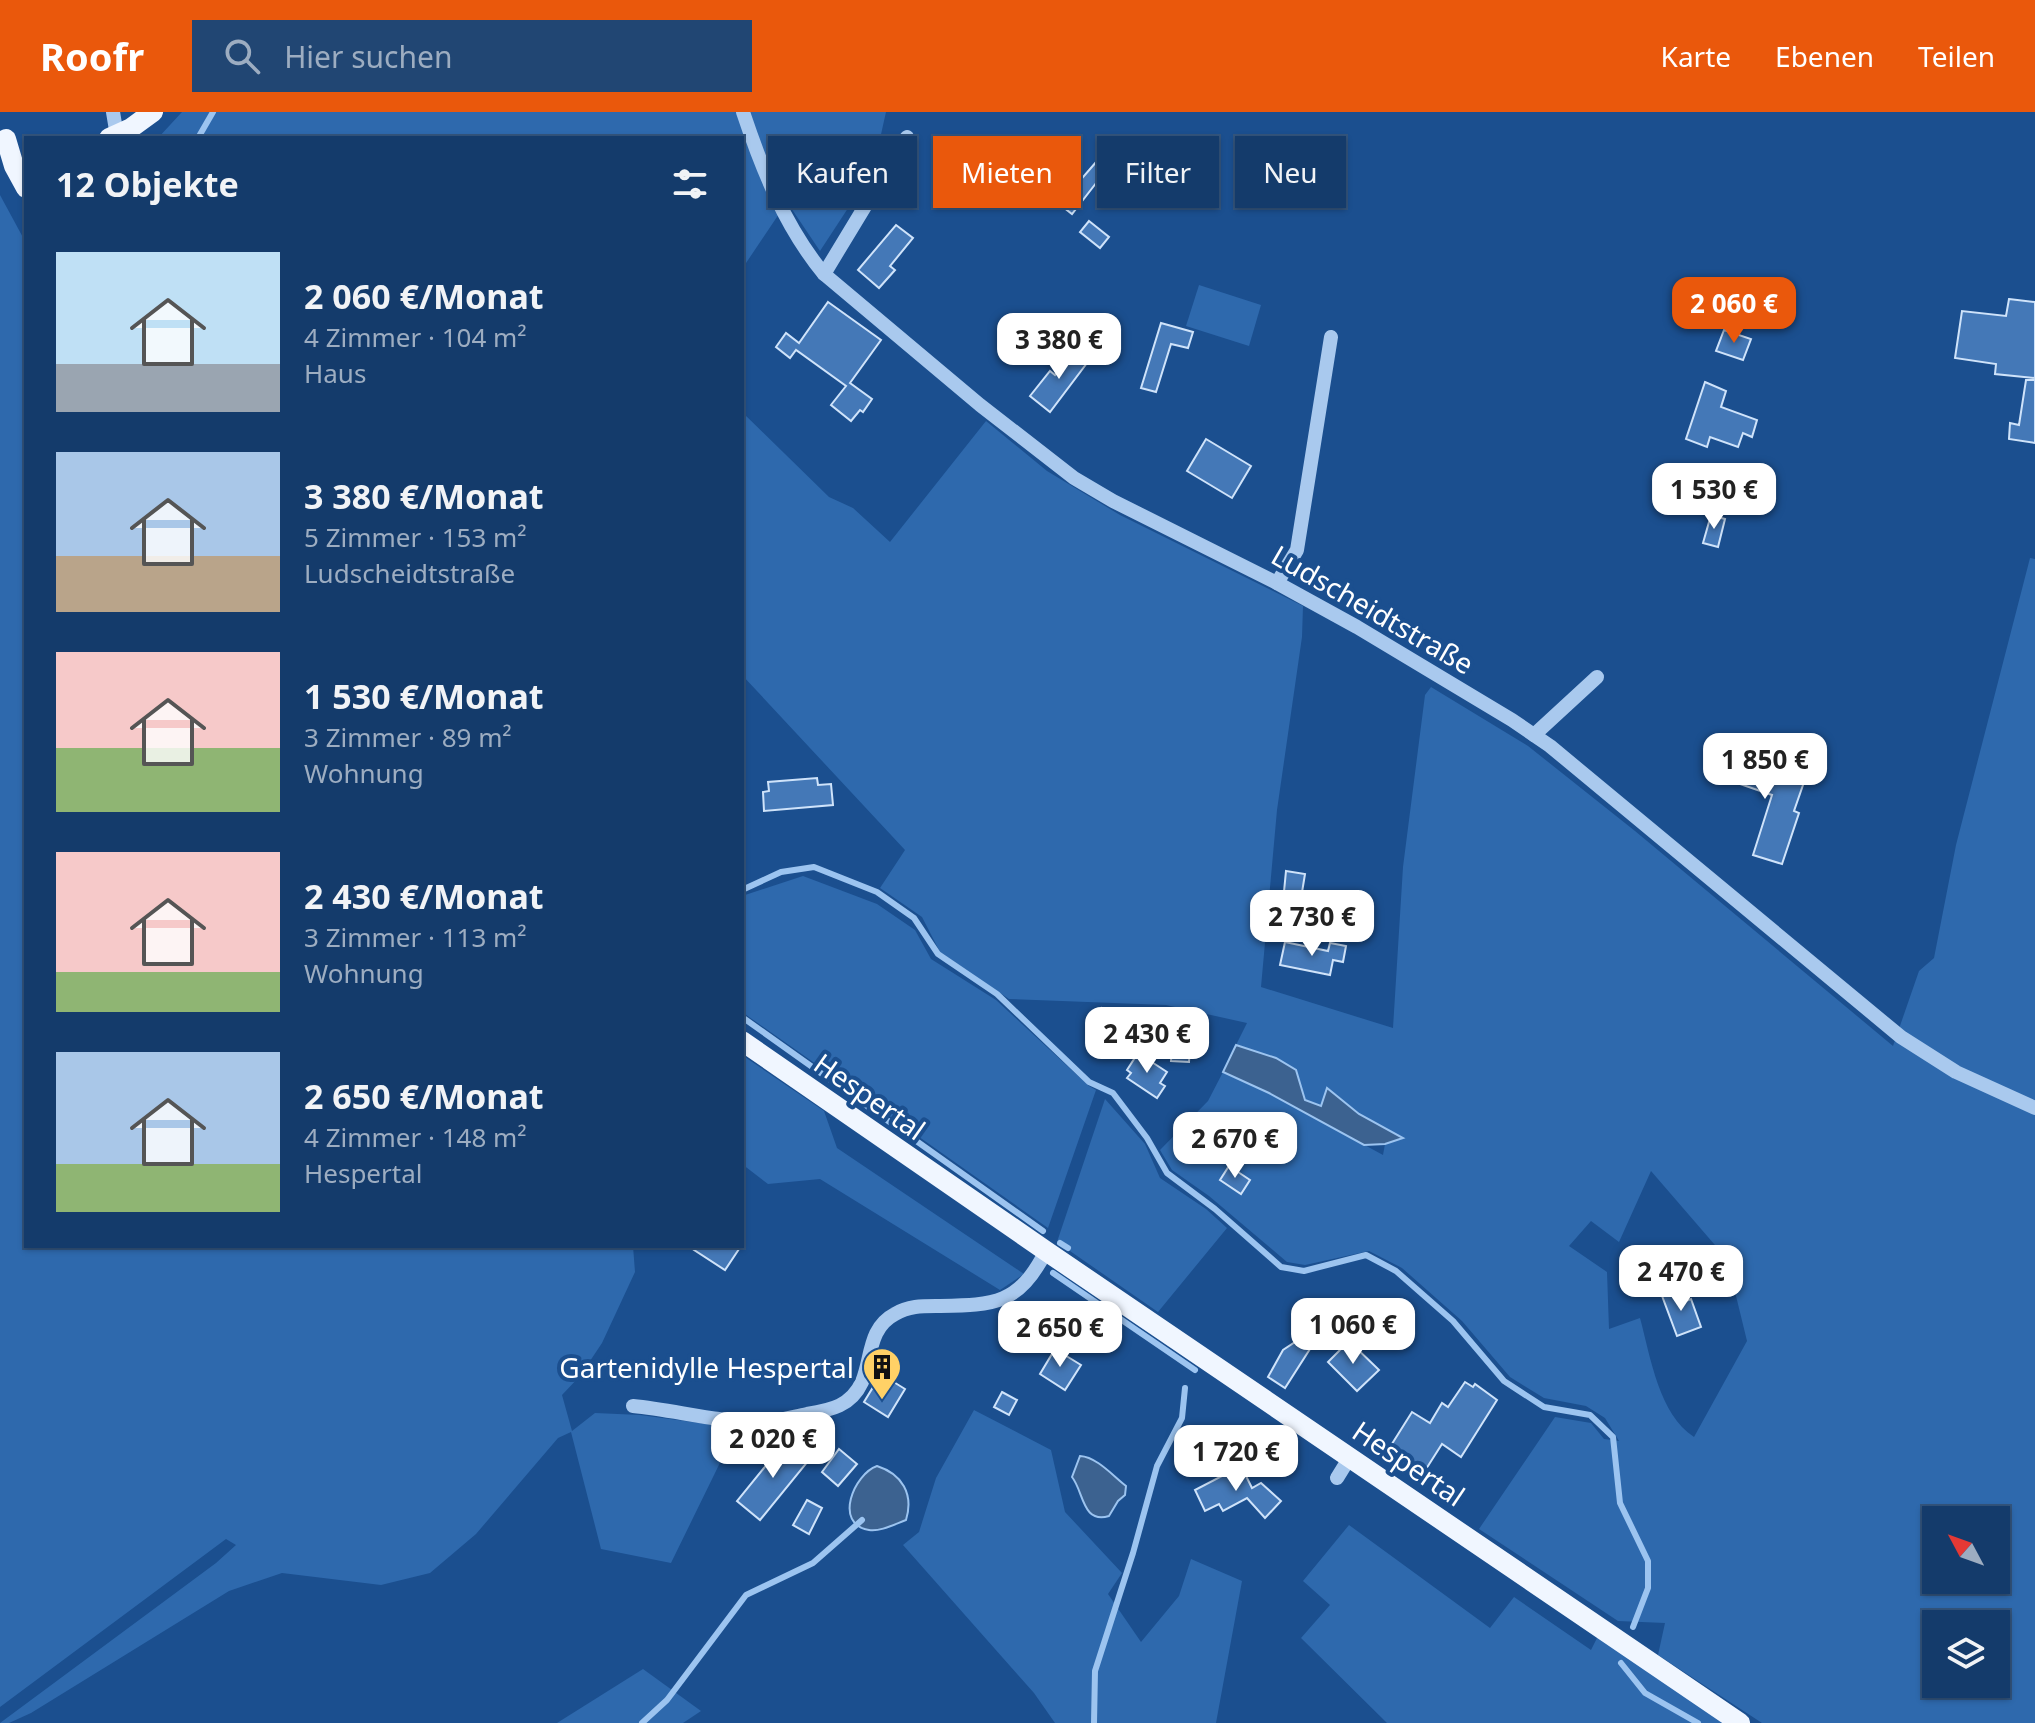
<!DOCTYPE html>
<html lang="de">
<head>
<meta charset="utf-8">
<style>
	body { margin:0; font-family:"Noto Sans",sans-serif; background:#214673; color:#f1f3f6; height:100vh; display:flex; flex-direction:column; font-size:30px; white-space:nowrap }
	* { box-sizing:border-box; margin:0 }
	p { font-size:26px; color:#9dadc1 }
	.icon { flex:none; width:44px; height:44px; fill:none; stroke:currentColor; stroke-width:2; stroke-linecap:round; stroke-linejoin:round }
	.map { position:relative; flex:1; overflow:hidden }
	.panel { position:absolute; left:24px; top:24px; width:720px; height:1112px; display:flex; flex-direction:column; background:#143b6b; border-radius:0px; box-shadow:0 2px 6px #0004,0 0 0 2px #33557e }
	.panel>* { flex:none }
	.top-card { position:absolute; left:768px; top:24px; width:760px; height:72px; display:flex; gap:16px }
	.needle { width:52px; rotate:311deg }
	.controls { position:absolute; left:1922px; top:1394px; display:grid; gap:16px }
	.controls a { display:grid; place-items:center; width:88px; height:88px; border-radius:0px; background:#143b6b; box-shadow:0 2px 6px #0004,0 0 0 2px #33557e; font-size:40px }
	.price { position:absolute; translate:-50% -68px; padding:0 18px; border-radius:16px; background:#fff; color:#222; font-size:26px; line-height:52px; filter:drop-shadow(0 2px 4px #0008) }
	.price::after { content:''; position:absolute; left:50%; top:48px; width:24px; height:18px; margin-left:-12px; background:inherit; clip-path:polygon(0 0,100% 0,50% 100%) }
	.price.selected { background:#ea580c; color:#fff }
	ul { padding:0; list-style:none }
	li { display:flex; align-items:center; gap:24px; height:200px; padding:0 32px }
	li span { display:grid; place-items:center; flex:none; width:224px; height:160px; border-radius:0px; color:#555 }
	li>.icon { margin-inline-start:auto }
	span .icon { width:96px; height:96px; fill:#fffc; stroke-width:1 }
	li b { font-size:34px }
	h2 { display:flex; justify-content:space-between; align-items:center; height:96px; padding:0 32px; font-size:34px }
	.chip { padding:0 28px; border-radius:0px; background:#143b6b; box-shadow:0 2px 6px #0004,0 0 0 2px #33557e; font-size:28px; line-height:72px }
	.chip.selected { background:#ea580c; color:#fff }
	header { display:flex; align-items:center; gap:48px; box-sizing:border-box; height:112px; padding:0 40px; background:#ea580c; color:#fff }
	header strong { font-size:38px }
	nav { display:flex; gap:44px; margin-inline-start:auto; font-size:28px }
	.search { width:560px; height:72px; background:#214673; display:flex; align-items:center; gap:20px; box-sizing:border-box; padding:0 28px; border-radius:0px; color:#9dadc1; font-size:30px }
	.map>svg:first-child { display:block }
	.green { fill:#2e69ad; fill-rule:evenodd }
	.water { fill:#3c6290; stroke:#9cc4f0; stroke-width:2 }
	.lines { fill:none; stroke-linecap:round; stroke-linejoin:round }
	.stream { stroke:#9cc4f0; stroke-width:6 }
	.building { fill:#4478b7; stroke:#cfe3fa; stroke-width:2 }
	.minor { stroke:#a9c9ee; stroke-width:14 }
	.major { stroke:#f0f6ff; stroke-width:20 }
	.labels { text-anchor:middle; dominant-baseline:central; stroke-width:8; stroke-linejoin:round; paint-order:stroke }
	.street-label { font-size:28px; fill:#fff; stroke:#1b4f8f }
	.poi-label { font-size:28px; fill:#fff; stroke:#1b4f8f; text-anchor:end }
</style>
</head>
<body>
<header>
<strong>Roofr</strong>
<div class="search"><svg class="icon" aria-label="search" viewBox="0 0 24 24"><circle cx="10" cy="10" r="6"/><path d="M15 15l6 6"/></svg>Hier suchen</div>
<nav><a>Karte</a><a>Ebenen</a><a>Teilen</a></nav>
</header>
<div class="map">
<svg width="2035" height="1611" viewBox="0 0 2035 1611">
	<rect width="100%" height="100%" fill="#1b4f8f"/>
	<g class="green">
		<path d="M182 0H886L873 58 820 139 787 90 742 157V26H158Z"/>
		<path d="M0 83 26 131V1134H633L635 1160 602 1231 580 1264 562 1283 572 1319 595 1301 640 1303 737 1316 671 1451 601 1437 571 1320 558 1326 476 1422 430 1461 381 1473 282 1461 229 1479 31 1601 9 1611H0L216 1451 236 1433 226 1427 0 1595Z"/>
		<path d="M1199 173 1261 193 1249 234 1186 214Z"/>
		<path d="M742 300 829 385 853 396 890 430 986 309 1047 359 1120 403 1303 494 1302 525 1277 698 1261 875 1393 916 1403 755 1425 583 1431 575 1528 634 1635 719 1893 934 1919 859 1934 846 1956 733 2030 446 2035 447V1611H1762L1658 1543 1665 1511 1618 1509 1479 1417 1555 1305 1591 1311 1604 1327 1619 1329 1605 1306 1586 1294 1544 1286 1510 1265 1462 1209 1402 1156 1369 1139 1305 1153 1287 1150 1209 1084 1172 1058 1160 1038 1208 989 1223 960 1269 981 1383 1043 1385 1032 1402 1026 1359 1002 1328 976 1321 994 1305 988 1276 946 1236 933 1247 911 1166 893 1009 887 940 840 922 805 880 776 905 738 742 563ZM1651 1059 1727 1147 1747 1229 1694 1325C1659 1302 1651 1247 1640 1206L1609 1217 1607 1160 1569 1134 1591 1109 1619 1130ZM1936 1408H1996V1468H1936ZM1936 1512H1996V1572H1936Z"/>
		<path d="M803 764 877 792 915 818 931 847 996 888 1089 974 1096 978 1048 1116 742 900V784Z"/>
		<path d="M742 943 824 999 837 1036 1024 1162 1000 1178 820 1067 768 1072 742 1052Z"/>
		<path d="M1105 987 1145 1032 1160 1066 1206 1097 1227 1116 1158 1200 1057 1130Z"/>
		<path d="M974 1298 1051 1338 1065 1400 1122 1461 1108 1482 1141 1530 1179 1484 1191 1447 1242 1469 1216 1611H1055L1034 1581 903 1433 919 1420 936 1366Z"/>
		<path d="M1349 1413 1490 1516 1514 1485 1591 1538 1598 1524 1724 1611H1387L1301 1526 1330 1493 1303 1469Z"/>
		<path d="M643 1557 701 1599 683 1611H557Z"/>
	</g>
	<g class="water">
		<path d="M1236 933 1276 946 1296 958 1305 988 1321 994 1327 976 1359 1002 1403 1026 1385 1032 1364 1033 1269 981 1223 960Z"/>
		<path d="M1080 1344C1097 1345 1113 1364 1126 1374L1125 1383 1118 1389 1109 1404C1082 1412 1084 1380 1072 1365Z"/>
		<path d="M877 1354C902 1362 914 1382 906 1408 895 1412 880 1420 869 1418 833 1412 854 1362 877 1354Z"/>
	</g>
	<g class="lines">
		<g class="stream">
			<path d="M198 26 213 0"/>
			<path d="M742 778 781 760 814 755 877 780 914 806 938 842 997 882 1089 970 1113 981 1147 1026 1167 1061 1215 1097 1281 1155 1304 1159 1366 1143 1396 1159 1453 1209 1504 1269 1544 1295 1590 1303 1613 1325 1620 1391 1648 1449V1476L1633 1515"/>
			<path d="M742 905 1043 1119"/>
			<path d="M1060 1131 1068 1136"/>
			<path d="M1053 1161 1195 1258"/>
			<path d="M1621 1551 1645 1581 1698 1611"/>
			<path d="M642 1611 667 1588 746 1483 813 1451 862 1408"/>
			<path d="M1094 1611 1095 1559 1133 1441 1157 1354 1182 1306 1185 1276"/>
		</g>
	</g>
	<g class="building">
		<path d="M1036 40 1078 71 1097 49 1107 57 1072 102 1020 61Z"/>
		<path d="M1089 109 1109 125 1100 136 1080 120Z"/>
		<path d="M896 113 913 126 890 154 895 158 879 176 858 158Z"/>
		<path d="M2009 187 2035 190V266L1995 262 1996 252 1955 246 1962 199 2006 204Z"/>
		<path d="M828 190 881 228 850 271 872 287 863 300 860 298 851 309 831 293 846 274 796 238 790 246 776 235 786 221 799 231Z"/>
		<path d="M1161 211 1193 220 1188 236 1171 232 1156 280 1141 276Z"/>
		<path d="M1724 218 1751 227 1743 248 1716 239Z"/>
		<path d="M1075 237 1090 247 1050 300 1030 284 1050 259 1055 263Z"/>
		<path d="M2026 268H2035V331L2009 327 2010 311 2019 313Z"/>
		<path d="M1705 270 1726 279 1721 295 1757 308 1752 325 1743 321 1738 335 1710 325 1707 335 1686 327Z"/>
		<path d="M1206 327 1251 354 1232 386 1187 359Z"/>
		<path d="M1711 403 1725 407 1718 435 1703 431Z"/>
		<path d="M1713 638 1804 670 1794 699 1799 701 1782 752 1753 743 1772 683 1705 660Z"/>
		<path d="M817 666 818 673 831 672 833 693 764 699 763 680 769 679 768 670Z"/>
		<path d="M1286 759 1305 762 1295 823 1280 821Z"/>
		<path d="M1285 830 1328 839 1330 831 1346 834 1343 850 1333 848 1330 863 1280 853Z"/>
		<path d="M1102 896 1121 900 1119 914 1100 911Z"/>
		<path d="M1173 919 1191 920 1189 950 1171 949Z"/>
		<path d="M1138 941 1167 960 1160 971 1165 974 1157 986 1127 966 1131 961 1127 958Z"/>
		<path d="M1229 1054 1250 1068 1241 1082 1220 1068Z"/>
		<path d="M688 1134H741L725 1158Z"/>
		<path d="M1675 1176 1680 1191 1691 1187 1701 1215 1677 1224 1661 1181Z"/>
		<path d="M1322 1193 1333 1201 1285 1276 1268 1265 1283 1238 1298 1228Z"/>
		<path d="M1349 1229 1379 1258 1357 1279 1328 1250Z"/>
		<path d="M1055 1237 1081 1253 1065 1278 1040 1262Z"/>
		<path d="M892 1269 905 1277 888 1305 864 1290 875 1272 886 1279Z"/>
		<path d="M1465 1270 1473 1275 1475 1272 1497 1288 1461 1345 1442 1332 1421 1365 1385 1343 1412 1300 1430 1311 1442 1291 1448 1295Z"/>
		<path d="M1002 1280 1017 1288 1009 1303 994 1295Z"/>
		<path d="M786 1329 809 1348 760 1408 737 1389Z"/>
		<path d="M839 1337 857 1352 838 1374 822 1360Z"/>
		<path d="M1241 1354 1252 1376 1261 1371 1281 1389 1265 1406 1247 1386 1223 1399 1219 1392 1205 1399 1195 1378Z"/>
		<path d="M807 1388 822 1396 809 1422 793 1413Z"/>
	</g>
	<g class="lines">
		<g class="minor">
			<path d="M113 0 117 24"/>
			<path d="M743 0C762 57 785 115 824 162L980 293 1074 366 1113 389 1277 471 1357 515 1512 608 1550 634 1901 925 1956 960 2035 996"/>
			<path d="M824 162 907 25"/>
			<path d="M1277 471 1297 438 1331 225"/>
			<path d="M1534 623 1597 565"/>
			<path d="M633 1294C675 1298 717 1310 760 1310 775 1310 792 1305 807 1302 831 1298 851 1294 862 1270 872 1246 868 1216 895 1202 908 1194 922 1194 936 1194 993 1193 1018 1194 1046 1139"/>
			<path d="M1337 1366 1350 1345"/>
		</g>
		<g class="major">
			<path d="M109 26 131 16 153 0"/>
			<path d="M6 27 14 54 26 76"/>
			<path d="M742 929 1046 1139 1740 1611"/>
		</g>
	</g>
	<defs>
		<g id="building-pin" transform="scale(2)"><path d="M0 17L-7.5 6A9.5 9.5 0 1 1 7.5 6Z" fill="#ffd166" stroke="#1b4f8f"/><path d="M-4-6H4V6H1V3H-1V6H-4ZM-2.5-4.3h1.7v1.8h-1.7ZM.8-4.3h1.7v1.8H.8ZM-2.5-1h1.7V.8h-1.7ZM.8-1h1.7V.8H.8Z" fill="#111"/></g>
	</defs>
	<g fill-rule="evenodd">
		<use href="#building-pin" x="882" y="1255"/>
	</g>
	<g class="labels">
		<g class="street-label">
			<text transform="translate(1373 497) rotate(30)">Ludscheidtstraße</text>
			<text transform="translate(870 984) rotate(35)">Hespertal</text>
			<text transform="translate(1409 1351) rotate(34)">Hespertal</text>
		</g>
		<g class="poi-label">
			<text x="854" y="1255">Gartenidylle Hespertal</text>
		</g>
	</g>
</svg>
<div class="controls">
<a><svg class="needle" viewBox="-14 -14 28 28"><path d="M0-13l5 13h-10z" fill="#e53935"/><path d="M0 13l5-13h-10z" fill="#9dadc1"/></svg></a>
<a><svg class="icon" aria-label="layers" viewBox="0 0 24 24"><path d="M12 4l9 5-9 5-9-5zM3 14l9 5 9-5"/></svg></a>
</div>
<b class="price selected" style="left:1734px;top:233px">2 060 €</b>
<b class="price" style="left:1059px;top:269px">3 380 €</b>
<b class="price" style="left:1714px;top:419px">1 530 €</b>
<b class="price" style="left:1765px;top:689px">1 850 €</b>
<b class="price" style="left:1312px;top:846px">2 730 €</b>
<b class="price" style="left:1147px;top:963px">2 430 €</b>
<b class="price" style="left:1235px;top:1068px">2 670 €</b>
<b class="price" style="left:1681px;top:1201px">2 470 €</b>
<b class="price" style="left:1353px;top:1254px">1 060 €</b>
<b class="price" style="left:1060px;top:1257px">2 650 €</b>
<b class="price" style="left:773px;top:1368px">2 020 €</b>
<b class="price" style="left:1236px;top:1381px">1 720 €</b>
<div class="top-card">
<a class="chip">Kaufen</a>
<a class="chip selected">Mieten</a>
<a class="chip">Filter</a>
<a class="chip">Neu</a>
</div>
<section class="panel">
<h2>12 Objekte<svg class="icon" aria-label="filters" viewBox="0 0 24 24"><path d="M4 7h16M4 17h16"/><circle cx="9" cy="7" r="2"/><circle cx="15" cy="17" r="2"/></svg></h2>
<ul>
<li><span style="background:linear-gradient(#bfe0f5 70%,#9aa5b1 0)"><svg class="icon" aria-label="home" viewBox="0 0 24 24"><path d="M3 11l9-7 9 7M6 9v11h12V9"/></svg></span><div><b>2 060 €/Monat</b><p>4 Zimmer · 104 m²</p><p>Haus</p></div></li>
<li><span style="background:linear-gradient(#a9c7e8 65%,#b9a48a 0)"><svg class="icon" aria-label="home" viewBox="0 0 24 24"><path d="M3 11l9-7 9 7M6 9v11h12V9"/></svg></span><div><b>3 380 €/Monat</b><p>5 Zimmer · 153 m²</p><p>Ludscheidtstraße</p></div></li>
<li><span style="background:linear-gradient(#f6c9c9 60%,#8fb573 0)"><svg class="icon" aria-label="home" viewBox="0 0 24 24"><path d="M3 11l9-7 9 7M6 9v11h12V9"/></svg></span><div><b>1 530 €/Monat</b><p>3 Zimmer · 89 m²</p><p>Wohnung</p></div></li>
<li><span style="background:linear-gradient(#f6c9c9 75%,#8fb573 0)"><svg class="icon" aria-label="home" viewBox="0 0 24 24"><path d="M3 11l9-7 9 7M6 9v11h12V9"/></svg></span><div><b>2 430 €/Monat</b><p>3 Zimmer · 113 m²</p><p>Wohnung</p></div></li>
<li><span style="background:linear-gradient(#a9c7e8 70%,#8fb573 0)"><svg class="icon" aria-label="home" viewBox="0 0 24 24"><path d="M3 11l9-7 9 7M6 9v11h12V9"/></svg></span><div><b>2 650 €/Monat</b><p>4 Zimmer · 148 m²</p><p>Hespertal</p></div></li>
</ul>
</section>
</div>
</body>
</html>
